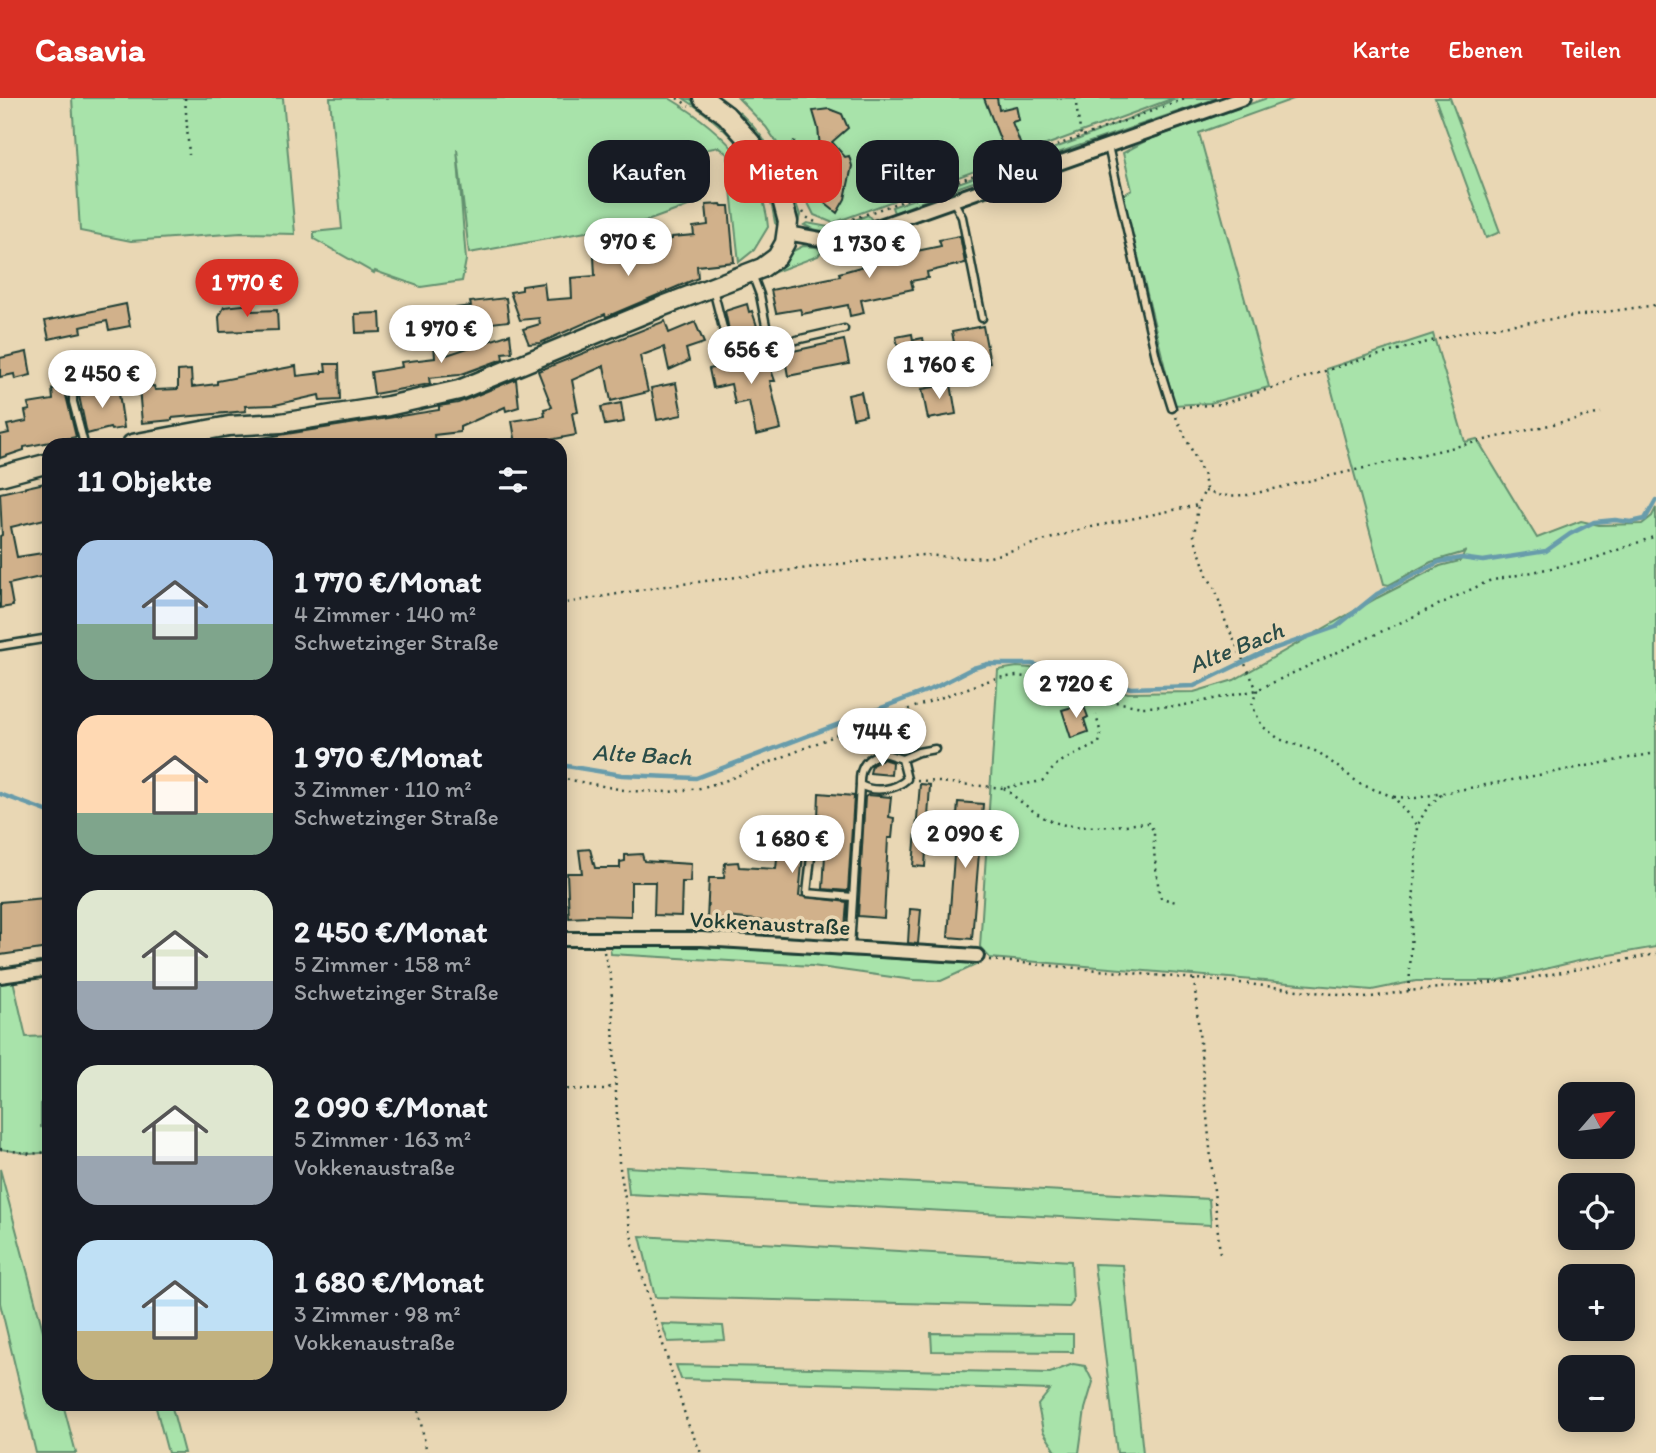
<!DOCTYPE html>
<html lang="de">
<head>
<meta charset="utf-8">
<style>
	body { margin:0; font-family:Itim,sans-serif; background:#20242c; color:#f1f3f6; height:100vh; display:flex; flex-direction:column; font-size:26px; white-space:nowrap }
	* { box-sizing:border-box; margin:0 }
	p { font-size:23px; color:#9ea1a6 }
	.icon { flex:none; width:38px; height:38px; fill:none; stroke:currentColor; stroke-width:2; stroke-linecap:round; stroke-linejoin:round }
	.map { position:relative; flex:1; overflow:hidden }
	.side { position:absolute; left:42px; top:340px; width:525px; height:973px; display:flex; flex-direction:column; background:#171b24; border-radius:21px; box-shadow:0 4px 18px #0003 }
	.side>* { flex:none }
	.guide { position:absolute; left:588px; top:42px; width:665px; height:63px; display:flex; gap:14px }
	.needle { width:46px; rotate:62deg }
	.controls { position:absolute; left:1558px; top:984px; display:grid; gap:14px }
	.controls a { display:grid; place-items:center; width:77px; height:77px; border-radius:14px; background:#171b24; box-shadow:0 4px 18px #0003; font-size:35px }
	.price { position:absolute; translate:-50% -60px; padding:0 16px; border-radius:24px; background:#fff; color:#222; font-size:23px; line-height:46px; filter:drop-shadow(0 2px 4px #0008) }
	.price::after { content:''; position:absolute; left:50%; top:42px; width:21px; height:16px; margin-left:-10px; background:inherit; clip-path:polygon(0 0,100% 0,50% 100%) }
	.price.current { background:#d93025; color:#fff }
	ul { padding:0; list-style:none }
	li { display:flex; align-items:center; gap:21px; height:175px; padding:0 35px }
	li span { display:grid; place-items:center; flex:none; width:196px; height:140px; border-radius:21px; color:#555 }
	li>.icon { margin-inline-start:auto }
	span .icon { width:84px; height:84px; fill:#fffc; stroke-width:1 }
	li b { font-size:30px }
	h2 { display:flex; justify-content:space-between; align-items:center; height:84px; padding:0 35px; font-size:30px }
	.pill { padding:0 24px; border-radius:21px; background:#171b24; box-shadow:0 4px 18px #0003; font-size:24px; line-height:63px }
	.pill.current { background:#d93025; color:#fff }
	header { display:flex; align-items:center; gap:42px; box-sizing:border-box; height:98px; padding:0 35px; background:#d93025; color:#fff }
	header strong { font-size:33px }
	nav { display:flex; gap:38px; margin-inline-start:auto; font-size:24px }
	.map>svg:first-child { display:block }
	.green { fill:#a8e3aa; stroke:#64906f; stroke-width:2 }
	.lines { fill:none; stroke-linecap:round; stroke-linejoin:round }
	.stream { stroke:#689cab; stroke-width:4.5 }
	.building { fill:#d1b18b; stroke:#1f3d34; stroke-width:2 }
	.service-casing { stroke:#1f3d34; stroke-width:11 }
	.minor-casing { stroke:#1f3d34; stroke-width:18 }
	.secondary-casing { stroke:#1f3d34; stroke-width:23 }
	.path { stroke:#1f3d34; stroke-width:2.5; stroke-dasharray:2 5; stroke-linecap:butt }
	.service { stroke:#e9d7b4; stroke-width:6 }
	.minor { stroke:#e9d7b4; stroke-width:12 }
	.secondary { stroke:#e9d7b4; stroke-width:18 }
	.labels { text-anchor:middle; dominant-baseline:central; stroke-width:7; stroke-linejoin:round; paint-order:stroke }
	.street-label { font-size:23px; fill:#1f3d34; stroke:#e9d7b4 }
	.water-label { font-size:24px; font-style:italic; fill:#2b4d48; stroke:#e9d7b4 }
</style>
</head>
<body>
<header>
<strong>Casavia</strong>
<nav><a>Karte</a><a>Ebenen</a><a>Teilen</a></nav>
</header>
<div class="map">
<svg width="1656" height="1355" viewBox="0 0 1656 1355">
	<rect width="100%" height="100%" fill="#e9d7b4"/>
	<filter id="ink" filterUnits="userSpaceOnUse"><feTurbulence type="fractalNoise" baseFrequency=".0143" numOctaves="2"/><feDisplacementMap in="SourceGraphic" scale="14" xChannelSelector="R" yChannelSelector="G"/><feConvolveMatrix kernelMatrix="1 2 1 2 8 2 1 2 1" color-interpolation-filters="sRGB"/></filter>
	<g filter="url(#ink)">
		<g class="green">
			<path d="M72 0H283L295 136 241 135 131 143 80 133Z"/>
			<path d="M330 0H669C716 28 764 70 768 129L754 152 739 164 727 56 719 49 698 53 702 103 647 123 469 155 457 51 466 162 462 183 421 189 375 173 374 175 314 141V134L342 131Z"/>
			<path d="M683 0C695 0 706 11 715 19 744 44 780 86 778 128L775 125C769 72 727 28 683 0Z"/>
			<path d="M738 0H1174L833 125 814 117 782 52 766 29Z"/>
			<path d="M1178 0H1218L959 89 894 115 892 109 1077 42Z"/>
			<path d="M1267 0H1296L1199 35 1269 289 1210 305 1174 307 1123 97 1132 92 1123 55 1147 42Z"/>
			<path d="M1435 0H1450L1500 134 1486 140Z"/>
			<path d="M731 8C765 32 788 78 800 117L799 121 789 96Z"/>
			<path d="M868 117 872 122C848 131 828 140 804 127L807 125 834 130Z"/>
			<path d="M803 148 817 149 821 154 818 158 772 175 793 153Z"/>
			<path d="M1433 236 1465 344 1477 341 1537 440 1581 423 1599 427 1642 426 1652 418 1656 410V849L1582 862 1496 883H1416L1372 892 990 860 980 849 998 572 1017 569 1043 571 1074 578 1128 595 1194 594 1234 582 1377 500 1440 468 1460 463 1465 454 1431 464 1389 487 1384 486 1326 271Z"/>
			<path d="M615 847 723 850 978 866 941 883 913 882 812 868 611 856 610 852Z"/>
			<path d="M13 882 26 939 49 938V1006L41 1005V1029L49 1030V1054L31 1056 0 1051V883Z"/>
			<path d="M626 1069 1209 1101 1211 1127 629 1096Z"/>
			<path d="M0 1071 49 1255V1306H63L76 1355H36L0 1205Z"/>
			<path d="M640 1138 1071 1163 1073 1204 1069 1209 655 1199Z"/>
			<path d="M1094 1166 1123 1167 1143 1355H1117Z"/>
			<path d="M662 1226 723 1228 725 1242 668 1244Z"/>
			<path d="M931 1235 1073 1236V1254L932 1253Z"/>
			<path d="M1073 1266 1085 1268 1093 1284 1085 1311 1079 1355H1057L1043 1333 1038 1307 1050 1292 681 1281 676 1267 1050 1275Z"/>
			<path d="M155 1306H171L184 1355H168Z"/>
		</g>
		<g class="lines">
			<g class="stream">
				<path d="M560 667 622 677 696 680 934 590 973 570 988 566H1032L1131 590 1194 588 1262 555 1336 529 1377 496 1439 464 1461 460 1483 463 1546 453 1570 436 1594 424 1615 422 1631 424 1645 421 1656 402"/>
				<path d="M0 696 49 714"/>
			</g>
		</g>
		<g class="building">
			<path d="M984 0H997L999 12 1016 8 1019 22 1012 24 1021 48 1005 54Z"/>
			<path d="M829 11 842 16 848 30 832 44 845 59 849 58 852 68 845 101 837 115 817 99 814 101 796 59 805 48 820 49 818 30 813 13Z"/>
			<path d="M721 106 722 108H729L734 164 697 168 698 180 606 219 605 216 540 245 529 246 523 231 540 226 539 220 520 222 510 194 522 192V188L544 185 546 202 572 200 571 180 595 178 594 158 621 156 620 145 672 141V139L694 137 693 129 708 127 706 107Z"/>
			<path d="M960 138 965 165 927 174 928 180 911 183 913 191 861 202 864 215 850 218 848 207 802 216 800 211 776 215 771 192 840 178 839 175 864 168 863 164 941 148 939 142Z"/>
			<path d="M506 200 509 223 442 231 440 212 471 208 470 204Z"/>
			<path d="M126 206 130 228 109 232 107 223 81 229 82 234 49 241 45 223Z"/>
			<path d="M252 206V213L277 212 278 232 220 234 219 219 224 209Z"/>
			<path d="M747 206 749 214 752 213 757 228 730 237 725 213Z"/>
			<path d="M380 215 381 234 356 235 355 216Z"/>
			<path d="M665 223 669 235 695 224 704 245 686 251 689 263 669 272 664 249 640 258 648 294 611 303 604 268 572 282 578 314 572 315 576 337 544 343V346H516L512 323 545 318 544 311 552 309 538 273Z"/>
			<path d="M983 228 990 265 959 271 952 234Z"/>
			<path d="M510 236 512 254 502 255 503 261 459 277 429 280 430 286 374 296 371 274 402 269 401 264 435 260 434 245 446 243 447 257Z"/>
			<path d="M912 236 913 242 923 240 925 251 915 253 916 261 901 263 896 239Z"/>
			<path d="M844 242 849 266 788 278 784 255Z"/>
			<path d="M763 249 775 283H770L781 331 756 337 749 303 735 306 731 286 713 290 709 271 727 267 725 257Z"/>
			<path d="M27 254 31 277 15 281 14 276 0 279V260Z"/>
			<path d="M325 266H339L340 302 320 303 319 297 275 307 245 308 246 313 172 320V322L142 325 139 289 154 288 155 292 178 291V273L191 272 192 289 217 286V283L296 268 297 278 322 275V273H326Z"/>
			<path d="M516 281 519 309 506 313 505 309 460 329V334L434 337 435 346H261V340L439 312V308L458 305Z"/>
			<path d="M676 285 682 317 657 322 651 290Z"/>
			<path d="M951 286 956 316 928 321 922 291Z"/>
			<path d="M118 288 124 330 111 332 110 330 87 336 79 298Z"/>
			<path d="M64 289 76 339 24 349V352L0 360V337L9 335 7 327 27 323 25 313 30 312 28 306 53 302 52 291Z"/>
			<path d="M861 294 866 317 853 320 848 297Z"/>
			<path d="M621 305 624 324 605 327 601 309Z"/>
			<path d="M49 384V420L11 429 17 459 49 454V477L9 486 13 508 0 510V438L2 437 0 395Z"/>
			<path d="M1083 606 1088 619 1084 621 1088 634 1071 640 1062 612Z"/>
			<path d="M873 640 895 642 894 652 882 649 873 653Z"/>
			<path d="M883 661 892 664 891 677 870 675 872 667Z"/>
			<path d="M920 686 930 687 925 769 913 768Z"/>
			<path d="M819 695 854 698 848 793 823 791 825 757 817 756 818 739 813 735 808 738 806 756H803L799 798 847 804 845 831 727 819V822L707 821 709 780H724L725 765 738 764 739 769 776 771 780 733 810 736 805 718 818 719Z"/>
			<path d="M868 697 891 699 889 719 894 720 892 740H888L884 820 858 818 865 699Z"/>
			<path d="M958 704 983 706 972 841 948 839Z"/>
			<path d="M590 751 595 770H620V764L625 763V757L642 756 644 763 691 766 690 784H682L681 818 654 817 655 784H631V818L588 817V819L569 820 567 775H582L579 752Z"/>
			<path d="M45 800V803L49 802V850L0 857V804Z"/>
			<path d="M910 811 921 812 918 846 908 845Z"/>
		</g>
		<g class="lines">
			<g class="service-casing">
				<g id="service">
					<path d="M1108 48 1156 259 1172 310"/>
					<path d="M953 102 962 119 982 220"/>
					<path d="M752 176 760 197 770 248 844 231"/>
					<path d="M713 191 727 246 754 240"/>
					<path d="M73 269V304L84 346"/>
					<path d="M0 548 49 540"/>
					<path d="M883 655 902 661 907 681C895 692 875 695 860 687 859 670 866 659 883 655Z"/>
					<path d="M902 661 918 654 935 651"/>
					<path d="M813 741 807 795 853 799"/>
					<path d="M850 850 860 687"/>
				</g>
			</g>
			<g class="minor-casing">
				<g id="minor">
					<path d="M787 135 831 143 843 141 1243 0"/>
					<path d="M560 841H702L977 858"/>
					<path d="M0 878 49 871"/>
				</g>
			</g>
			<g class="secondary-casing">
				<g id="secondary">
					<path d="M132 346 229 328 281 325 388 308 459 292 663 208 762 170 777 159 785 145 788 124 782 101 771 74 752 46 726 17 703 0"/>
					<path d="M0 378 49 365"/>
				</g>
			</g>
			<g class="path">
				<path d="M185 0 189 57"/>
				<path d="M677 0 689 8"/>
				<path d="M1075 0 1081 38"/>
				<path d="M779 59 793 46 796 38"/>
				<path d="M803 114 806 119 819 126"/>
				<path d="M833 128 1188 0"/>
				<path d="M1182 309 1222 306 1350 265 1472 232 1656 207"/>
				<path d="M1176 319 1204 378 1206 390 1198 407 1194 438 1207 477 1216 493 1226 525 1257 592 1252 607 1262 628 1279 641 1318 654 1360 686 1394 699 1417 728"/>
				<path d="M1205 393 1221 398 1248 397 1601 315"/>
				<path d="M560 506 658 489 887 460 924 457 965 460 990 459 1082 431 1198 407"/>
				<path d="M560 680 629 693 669 694 700 690 727 682 839 636 996 580 1017 578 1042 581 1105 602 1142 609 1180 608 1257 592 1489 483 1590 462 1656 438"/>
				<path d="M917 682 1004 690 1042 683 1058 665 1099 645 1101 636 1096 617"/>
				<path d="M1004 690C1018 701 1033 715 1049 722 1075 734 1119 727 1148 725L1154 733V754L1159 794 1161 800 1176 804"/>
				<path d="M1394 699 1416 700 1656 655"/>
				<path d="M604 854 611 881 619 1064 631 1137 649 1202 688 1326 701 1355"/>
				<path d="M989 862 1240 885 1365 900 1409 893 1526 881 1656 856"/>
				<path d="M1194 881 1220 1156"/>
				<path d="M1409 893 1417 728 1427 710 1442 696"/>
				<path d="M560 991 605 992 615 986"/>
				<path d="M0 1051 31 1056 49 1054"/>
				<path d="M417 1306 427 1355"/>
			</g>
			<use href="#service" class="service"/>
			<use href="#minor" class="minor"/>
			<use href="#secondary" class="secondary"/>
		</g>
	</g>
	<g class="labels">
		<g class="street-label">
			<text transform="translate(770 825) rotate(3)">Vokkenaustraße</text>
		</g>
		<g class="water-label">
			<text transform="translate(1236 549) rotate(-22)">Alte Bach</text>
			<text transform="translate(642 656) rotate(3)">Alte Bach</text>
		</g>
	</g>
</svg>
<div class="controls">
<a><svg class="needle" viewBox="-14 -14 28 28"><path d="M0-13l5 13h-10z" fill="#e53935"/><path d="M0 13l5-13h-10z" fill="#9ea1a6"/></svg></a>
<a><svg class="icon" aria-label="locate" viewBox="0 0 24 24"><circle cx="12" cy="12" r="6"/><path d="M12 2v4M12 18v4M2 12h4M18 12h4"/></svg></a>
<a>+</a>
<a>−</a>
</div>
<b class="price" style="left:628px;top:180px">970 €</b>
<b class="price" style="left:869px;top:182px">1 730 €</b>
<b class="price current" style="left:247px;top:221px">1 770 €</b>
<b class="price" style="left:441px;top:267px">1 970 €</b>
<b class="price" style="left:751px;top:288px">656 €</b>
<b class="price" style="left:939px;top:303px">1 760 €</b>
<b class="price" style="left:102px;top:312px">2 450 €</b>
<b class="price" style="left:1076px;top:622px">2 720 €</b>
<b class="price" style="left:882px;top:670px">744 €</b>
<b class="price" style="left:965px;top:772px">2 090 €</b>
<b class="price" style="left:792px;top:777px">1 680 €</b>
<div class="guide">
<a class="pill">Kaufen</a>
<a class="pill current">Mieten</a>
<a class="pill">Filter</a>
<a class="pill">Neu</a>
</div>
<section class="side">
<h2>11 Objekte<svg class="icon" aria-label="filters" viewBox="0 0 24 24"><path d="M4 7h16M4 17h16"/><circle cx="9" cy="7" r="2"/><circle cx="15" cy="17" r="2"/></svg></h2>
<ul>
<li><span style="background:linear-gradient(#a9c7e8 60%,#7fa58c 0)"><svg class="icon" aria-label="home" viewBox="0 0 24 24"><path d="M3 11l9-7 9 7M6 9v11h12V9"/></svg></span><div><b>1 770 €/Monat</b><p>4 Zimmer · 140 m²</p><p>Schwetzinger Straße</p></div></li>
<li><span style="background:linear-gradient(#ffd9b3 70%,#7fa58c 0)"><svg class="icon" aria-label="home" viewBox="0 0 24 24"><path d="M3 11l9-7 9 7M6 9v11h12V9"/></svg></span><div><b>1 970 €/Monat</b><p>3 Zimmer · 110 m²</p><p>Schwetzinger Straße</p></div></li>
<li><span style="background:linear-gradient(#dfe7d0 65%,#9aa5b1 0)"><svg class="icon" aria-label="home" viewBox="0 0 24 24"><path d="M3 11l9-7 9 7M6 9v11h12V9"/></svg></span><div><b>2 450 €/Monat</b><p>5 Zimmer · 158 m²</p><p>Schwetzinger Straße</p></div></li>
<li><span style="background:linear-gradient(#dfe7d0 65%,#9aa5b1 0)"><svg class="icon" aria-label="home" viewBox="0 0 24 24"><path d="M3 11l9-7 9 7M6 9v11h12V9"/></svg></span><div><b>2 090 €/Monat</b><p>5 Zimmer · 163 m²</p><p>Vokkenaustraße</p></div></li>
<li><span style="background:linear-gradient(#bfe0f5 65%,#c2b280 0)"><svg class="icon" aria-label="home" viewBox="0 0 24 24"><path d="M3 11l9-7 9 7M6 9v11h12V9"/></svg></span><div><b>1 680 €/Monat</b><p>3 Zimmer · 98 m²</p><p>Vokkenaustraße</p></div></li>
</ul>
</section>
</div>
</body>
</html>
